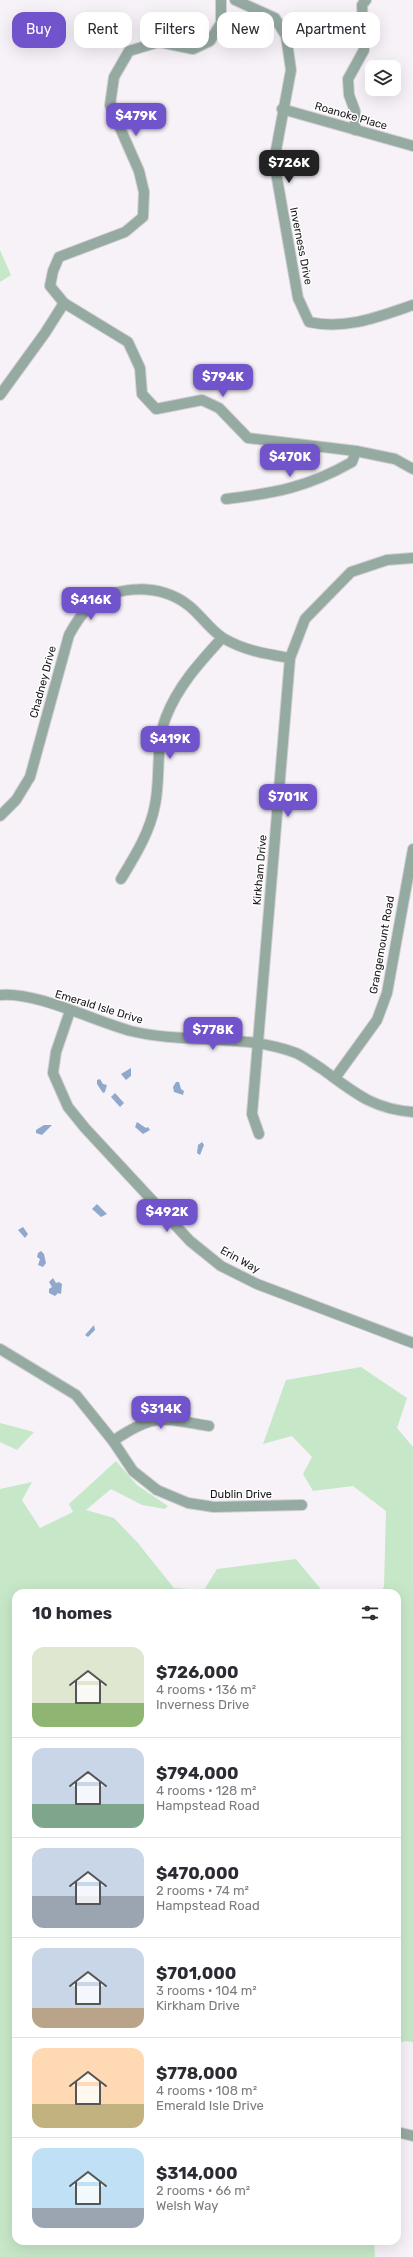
<!DOCTYPE html>
<html lang="en">
<head>
<meta charset="utf-8">
<style>
	body { margin:0; font-family:Rubik,sans-serif; background:#f2f2f3; color:#2b2b33; height:100vh; display:flex; flex-direction:column; font-size:15px; white-space:nowrap }
	* { box-sizing:border-box; margin:0 }
	p { font-size:13px; color:#7c7c81 }
	.icon { flex:none; width:22px; height:22px; fill:none; stroke:currentColor; stroke-width:2; stroke-linecap:round; stroke-linejoin:round }
	.map { position:relative; flex:1; overflow:hidden }
	.panel { position:absolute; left:12px; top:1589px; width:389px; height:656px; display:flex; flex-direction:column; background:#fff; border-radius:12px; box-shadow:0 4px 16px #0002 }
	.panel>* { flex:none }
	.guide { position:absolute; left:12px; top:12px; width:389px; height:36px; display:flex; gap:8px }
	.tools { position:absolute; left:365px; top:60px; display:grid; gap:8px }
	.tools a { display:grid; place-items:center; width:36px; height:36px; border-radius:8px; background:#fff; box-shadow:0 4px 16px #0002; font-size:20px }
	.price { position:absolute; translate:-50% -34px; padding:0 9px; border-radius:8px; background:#7153cc; color:#fff; font-size:13px; line-height:26px; filter:drop-shadow(0 1px 2px #0008) }
	.price::after { content:''; position:absolute; left:50%; top:24px; width:12px; height:9px; margin-left:-6px; background:inherit; clip-path:polygon(0 0,100% 0,50% 100%) }
	.price.current { background:#222; color:#fff }
	ul { padding:0; list-style:none }
	li { display:flex; align-items:center; gap:12px; height:100px; padding:0 20px }
	li+li { border-top:1px solid #e1e1e2 }
	li span { display:grid; place-items:center; flex:none; width:112px; height:80px; border-radius:12px; color:#555 }
	li>.icon { margin-inline-start:auto }
	span .icon { width:48px; height:48px; fill:#fffc; stroke-width:1 }
	li b { font-size:17px }
	h2 { display:flex; justify-content:space-between; align-items:center; height:48px; padding:0 20px; font-size:17px }
	.pill { padding:0 14px; border-radius:12px; background:#fff; box-shadow:0 4px 16px #0002; font-size:14px; line-height:36px }
	.pill.current { background:#7153cc; color:#fff }
	.map>svg:first-child { display:block }
	.green { fill:#c7e8c8 }
	.water { fill:#90a8cb }
	.lines { fill:none; stroke-linecap:round; stroke-linejoin:round }
	.minor-casing { stroke:#d2cfd4; stroke-width:12 }
	.minor { stroke:#95aaa1; stroke-width:10 }
	.labels { text-anchor:middle; dominant-baseline:central; stroke-width:3; stroke-linejoin:round; paint-order:stroke }
	.street-label { font-size:11px; fill:#181619; stroke:#fff }
</style>
</head>
<body>
<div class="map">
<svg width="413" height="2257" viewBox="0 0 413 2257">
	<rect width="100%" height="100%" fill="#f6f2f8"/>
	<g class="green">
		<path d="M0 250 11 275 0 282Z"/>
		<path d="M361 1367 407 1398 397 1428 413 1447V2042L404 2041 397 2045V1593H379L384 1587 386 1511 353 1486 313 1491 303 1474 312 1457 292 1436 263 1444 286 1380Z"/>
		<path d="M0 1423 34 1432 17 1450 0 1442Z"/>
		<path d="M116 1461 137 1485 168 1506 165 1509 142 1505 111 1489 86 1510 114 1518 137 1542 174 1588 204 1590 217 1569 296 1559 324 1593H16V2241H374L375 2257H0V1489L32 1482 22 1500 40 1528 73 1512 69 1504Z"/>
	</g>
	<g class="water">
		<path d="M131 1068V1076L126 1080 121 1074Z"/>
		<path d="M100 1079 103 1084 107 1085 105 1092 103 1093 97 1084V1080Z"/>
		<path d="M176 1082H179L181 1089 184 1091 183 1095 174 1092 173 1087Z"/>
		<path d="M115 1093 124 1103 120 1107 111 1097Z"/>
		<path d="M137 1122 146 1128 148 1127 150 1130 143 1134 135 1127Z"/>
		<path d="M44 1125H52L42 1135 36 1133V1130Z"/>
		<path d="M202 1142 204 1145 200 1155 197 1153 198 1145Z"/>
		<path d="M97 1204 107 1214 101 1217 92 1209Z"/>
		<path d="M23 1227 28 1234 25 1238 18 1230Z"/>
		<path d="M41 1251 44 1254 46 1263 43 1267 38 1265 40 1259 37 1257 38 1253Z"/>
		<path d="M53 1278 56 1283 59 1282 62 1284 61 1294 58 1293 55 1296 49 1293V1289L52 1287 49 1282Z"/>
		<path d="M94 1325 95 1330 88 1337 85 1335Z"/>
	</g>
	<g class="lines">
		<g class="minor-casing">
			<g id="minor">
				<path d="M221 0V23L210 41 193 49 159 42 129 51 114 77 110 105 139 171 144 192 143 217 125 232 59 257 53 271 50 286 64 303 128 342 140 368 142 394 156 409 202 400 219 408 248 438 356 451 395 459 413 469"/>
				<path d="M235 0 275 18 286 36 291 70 274 161 298 298 309 322C346 330 378 317 413 305"/>
				<path d="M282 109 413 146"/>
				<path d="M355 130V111L349 95 348 79 364 50 362 5 366 0"/>
				<path d="M0 395 45 333 64 303"/>
				<path d="M226 499C276 493 308 487 352 462L356 451"/>
				<path d="M0 816 16 800 30 777 69 635C75 624 81 614 90 606 118 584 160 584 188 605 200 614 210 630 223 638 245 651 267 654 290 658"/>
				<path d="M121 879C135 856 150 832 155 805 161 776 155 745 166 717 178 686 200 662 222 638"/>
				<path d="M0 995C35 991 94 1021 131 1031 184 1044 244 1033 296 1053 305 1057 314 1064 322 1069 354 1092 372 1109 413 1112"/>
				<path d="M70 1011 56 1052 53 1073 68 1107 85 1128 190 1241 221 1266 257 1284 413 1343"/>
				<path d="M335 1078 377 1020 387 993 413 849"/>
				<path d="M259 1134 252 1114 290 658 305 619 351 572 387 560 413 558"/>
				<path d="M0 1349 76 1395 113 1441 133 1471 157 1490 188 1503 214 1507 302 1505"/>
				<path d="M113 1441C154 1413 161 1418 209 1426"/>
				<path d="M397 2132 413 2136"/>
			</g>
		</g>
		<use href="#minor" class="minor"/>
	</g>
	<g class="labels">
		<g class="street-label">
			<text transform="translate(351 116) rotate(16)">Roanoke Place</text>
			<text transform="translate(301 246) rotate(79)">Inverness Drive</text>
			<text transform="translate(43 682) rotate(-75)">Chadney Drive</text>
			<text transform="translate(260 870) rotate(-85)">Kirkham Drive</text>
			<text transform="translate(382 945) rotate(-80)">Grangemount Road</text>
			<text transform="translate(99 1007) rotate(17)">Emerald Isle Drive</text>
			<text transform="translate(240 1260) rotate(29)">Erin Way</text>
			<text x="241" y="1494">Dublin Drive</text>
		</g>
	</g>
</svg>
<div class="tools">
<a><svg class="icon" aria-label="layers" viewBox="0 0 24 24"><path d="M12 4l9 5-9 5-9-5zM3 14l9 5 9-5"/></svg></a>
</div>
<b class="price" style="left:136px;top:137px">$479K</b>
<b class="price current" style="left:289px;top:184px">$726K</b>
<b class="price" style="left:223px;top:398px">$794K</b>
<b class="price" style="left:290px;top:478px">$470K</b>
<b class="price" style="left:91px;top:621px">$416K</b>
<b class="price" style="left:170px;top:760px">$419K</b>
<b class="price" style="left:288px;top:818px">$701K</b>
<b class="price" style="left:213px;top:1051px">$778K</b>
<b class="price" style="left:167px;top:1233px">$492K</b>
<b class="price" style="left:161px;top:1430px">$314K</b>
<div class="guide">
<a class="pill current">Buy</a>
<a class="pill">Rent</a>
<a class="pill">Filters</a>
<a class="pill">New</a>
<a class="pill">Apartment</a>
</div>
<section class="panel">
<h2>10 homes<svg class="icon" aria-label="filters" viewBox="0 0 24 24"><path d="M4 7h16M4 17h16"/><circle cx="9" cy="7" r="2"/><circle cx="15" cy="17" r="2"/></svg></h2>
<ul>
<li><span style="background:linear-gradient(#dfe7d0 70%,#8fb573 0)"><svg class="icon" aria-label="home" viewBox="0 0 24 24"><path d="M3 11l9-7 9 7M6 9v11h12V9"/></svg></span><div><b>$726,000</b><p>4 rooms · 136 m²</p><p>Inverness Drive</p></div></li>
<li><span style="background:linear-gradient(#c9d6e8 70%,#7fa58c 0)"><svg class="icon" aria-label="home" viewBox="0 0 24 24"><path d="M3 11l9-7 9 7M6 9v11h12V9"/></svg></span><div><b>$794,000</b><p>4 rooms · 128 m²</p><p>Hampstead Road</p></div></li>
<li><span style="background:linear-gradient(#c9d6e8 60%,#9aa5b1 0)"><svg class="icon" aria-label="home" viewBox="0 0 24 24"><path d="M3 11l9-7 9 7M6 9v11h12V9"/></svg></span><div><b>$470,000</b><p>2 rooms · 74 m²</p><p>Hampstead Road</p></div></li>
<li><span style="background:linear-gradient(#c9d6e8 75%,#b9a48a 0)"><svg class="icon" aria-label="home" viewBox="0 0 24 24"><path d="M3 11l9-7 9 7M6 9v11h12V9"/></svg></span><div><b>$701,000</b><p>3 rooms · 104 m²</p><p>Kirkham Drive</p></div></li>
<li><span style="background:linear-gradient(#ffd9b3 70%,#c2b280 0)"><svg class="icon" aria-label="home" viewBox="0 0 24 24"><path d="M3 11l9-7 9 7M6 9v11h12V9"/></svg></span><div><b>$778,000</b><p>4 rooms · 108 m²</p><p>Emerald Isle Drive</p></div></li>
<li><span style="background:linear-gradient(#bfe0f5 75%,#9aa5b1 0)"><svg class="icon" aria-label="home" viewBox="0 0 24 24"><path d="M3 11l9-7 9 7M6 9v11h12V9"/></svg></span><div><b>$314,000</b><p>2 rooms · 66 m²</p><p>Welsh Way</p></div></li>
</ul>
</section>
</div>
</body>
</html>
